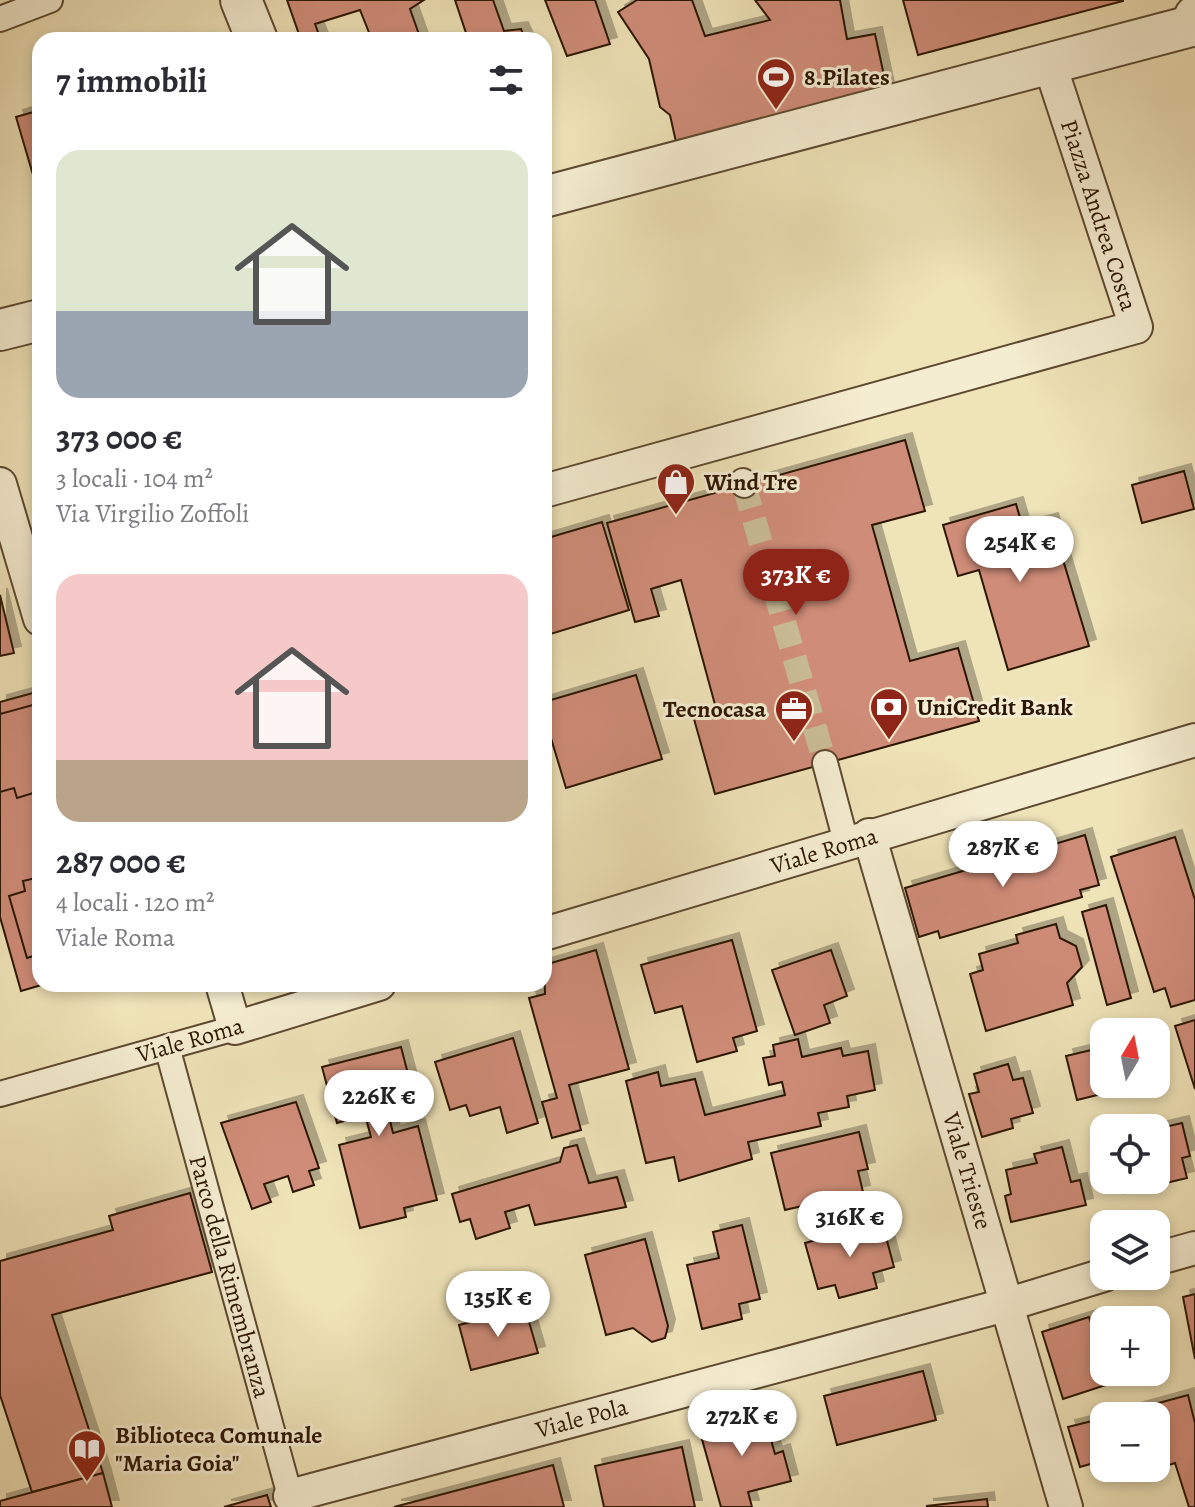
<!DOCTYPE html>
<html lang="it">
<head>
<meta charset="utf-8">
<style>
	body { margin:0; font-family:Alegreya,serif; background:#f7f7f7; color:#2b2b33; height:100vh; display:flex; flex-direction:column; font-size:30px; white-space:nowrap }
	* { box-sizing:border-box; margin:0 }
	p { font-size:26px; color:#7c7c81 }
	.icon { flex:none; width:44px; height:44px; fill:none; stroke:currentColor; stroke-width:2; stroke-linecap:round; stroke-linejoin:round }
	.map { position:relative; flex:1; overflow:hidden }
	.drawer { position:absolute; left:32px; top:32px; width:520px; height:960px; display:flex; flex-direction:column; background:#fff; border-radius:24px; box-shadow:0 4px 12px #0003 }
	.drawer>* { flex:none }
	.needle { width:52px; rotate:10deg }
	.controls { position:absolute; left:1090px; top:1018px; display:grid; gap:16px }
	.controls a { display:grid; place-items:center; width:80px; height:80px; border-radius:16px; background:#fff; box-shadow:0 4px 12px #0003; font-size:40px }
	.price { position:absolute; translate:-50% -68px; padding:0 18px; border-radius:28px; background:#fff; color:#222; font-size:26px; line-height:52px; filter:drop-shadow(0 2px 4px #0008) }
	.price::after { content:''; position:absolute; left:50%; top:48px; width:24px; height:18px; margin-left:-12px; background:inherit; clip-path:polygon(0 0,100% 0,50% 100%) }
	.price.selected { background:#8f2418; color:#fff }
	ul { padding:0; list-style:none }
	li { display:grid; align-content:center; gap:16px; height:424px; padding:0 24px }
	li span { display:grid; place-items:center; height:248px; border-radius:24px; color:#555 }
	li>.icon { margin-inline-start:auto }
	span .icon { width:144px; height:144px; fill:#fffc; stroke-width:1 }
	li b { font-size:34px }
	h2 { display:flex; justify-content:space-between; align-items:center; height:96px; padding:0 24px; font-size:34px }
	.map>svg:first-child { display:block }
	.building { fill:#cf8c78; stroke:#2c1602; stroke-width:2; filter:url(#shadow) }
	.lines { fill:none; stroke-linecap:round; stroke-linejoin:round }
	.pedestrian-tunnel { stroke:#c8ba94; stroke-width:24; stroke-dasharray:24 12; stroke-linecap:butt }
	.pedestrian-casing { stroke:#5d4930; stroke-width:28 }
	.minor-casing { stroke:#5d4930; stroke-width:36 }
	.tertiary-casing { stroke:#5d4930; stroke-width:44 }
	.pedestrian { stroke:#f5edd1; stroke-width:24 }
	.minor { stroke:#f5edd1; stroke-width:32 }
	.tertiary { stroke:#f5edd1; stroke-width:40 }
	.labels { text-anchor:middle; dominant-baseline:central; stroke-width:6; stroke-linejoin:round; paint-order:stroke }
	.poi-label { font-size:24px; font-weight:bold; fill:#2c1602; stroke:#f5edd1; text-anchor:start }
	.street-label { font-size:24px; fill:#2c1602; stroke:#f5edd1 }
</style>
</head>
<body>
<div class="map">
<svg width="1195" height="1507" viewBox="0 0 1195 1507">
	<defs>
		<filter id="shadow"><feDropShadow dx="7" dy="-7" stdDeviation="0" flood-color="#0004"/></filter>
	</defs>
	<rect width="100%" height="100%" fill="#efe3b8"/>
	<filter id="stains"><feTurbulence type="fractalNoise" baseFrequency=".0025" numOctaves="4"/><feColorMatrix values="0 0 0 0 .2 0 0 0 0 .09 0 0 0 0 .02 0 0 0 .5 -.17"/></filter>
	<radialGradient id="worn" r=".72"><stop offset=".6" stop-color="#630" stop-opacity="0"/><stop offset="1" stop-color="#630" stop-opacity=".3"/></radialGradient>
	<g class="building">
		<path d="M287 0H424L410 9 421 40H372L360 10 315 24 321 40H301Z"/>
		<path d="M455 0H493L504 31 521 29 526 40H458L467 36Z"/>
		<path d="M545 0H595L610 44 567 56Z"/>
		<path d="M637 0H692L705 36 770 20 755 0H840L847 39 875 34 888 94 676 142 670 115 660 107 649 59 618 12Z"/>
		<path d="M903 0H1123V1L918 55Z"/>
		<path d="M40 110V184L36 185 16 117Z"/>
		<path d="M905 440 925 511 872 525 910 661 958 648 979 721 715 794 694 719 717 712 681 580 651 589 659 616 635 622 607 523Z"/>
		<path d="M1184 471 1194 509 1142 523 1132 485Z"/>
		<path d="M1016 504 1023 528 1051 520 1089 646 1008 670 979 570 958 576 943 525Z"/>
		<path d="M602 522 629 610 544 636V539Z"/>
		<path d="M0 595 14 653 0 656Z"/>
		<path d="M636 675 662 759 566 788 544 715V702Z"/>
		<path d="M40 691V984H45L21 991 0 917V702Z"/>
		<path d="M40 703V791L17 798 14 788 0 792V714Z"/>
		<path d="M1085 835 1099 885 1080 890 1082 897 940 938 938 931 919 937 905 888Z"/>
		<path d="M1175 837 1195 900V1000L1171 1007 1165 988 1154 992 1111 857Z"/>
		<path d="M40 877V954L27 958 9 896 25 891 23 881Z"/>
		<path d="M1106 905 1131 998 1107 1005 1082 912Z"/>
		<path d="M1056 924 1060 938 1076 946 1082 967 1067 983 1073 1005 986 1031 970 974 983 970 979 954 1018 943 1016 935Z"/>
		<path d="M732 940 757 1031 733 1038 737 1051 697 1062 682 1006 655 1013 641 965Z"/>
		<path d="M596 950 629 1069 569 1085 581 1130 552 1138 542 1102 557 1098 529 998 545 994 544 965Z"/>
		<path d="M831 950 847 996 824 1005 830 1023 795 1035 772 970Z"/>
		<path d="M1195 1020V1089L1175 1026Z"/>
		<path d="M513 1038 538 1123 507 1133 500 1107 470 1116 466 1105 450 1110 435 1062Z"/>
		<path d="M798 1039 802 1057 841 1048 843 1056 868 1051 875 1090 847 1096 849 1107 818 1113 821 1126 748 1142 752 1159 679 1181 674 1157 646 1163 626 1081 658 1072 661 1086 695 1079 705 1115 785 1095 782 1082 769 1085 763 1058 775 1056 773 1045Z"/>
		<path d="M401 1047 414 1097 386 1104 393 1133 418 1126 437 1200 404 1208 406 1217 360 1228 339 1145 371 1137 365 1115 337 1123 322 1067Z"/>
		<path d="M1104 1047V1084H1142L1077 1100 1066 1056Z"/>
		<path d="M1008 1064 1013 1080 1023 1078 1033 1113 1011 1119 1013 1128 982 1137 969 1094 979 1092 974 1074Z"/>
		<path d="M296 1102 319 1168 309 1171 314 1185 293 1192 288 1176 264 1184 271 1202 252 1209 221 1123Z"/>
		<path d="M1182 1123 1190 1156 1182 1158 1187 1178 1124 1193 1121 1180H1156V1129Z"/>
		<path d="M859 1132 868 1169 858 1171 863 1192 785 1210 771 1153Z"/>
		<path d="M577 1145 589 1183 617 1177 626 1207 535 1225 529 1205 505 1212 510 1228 476 1239 470 1219 460 1222 452 1194 560 1162 564 1148Z"/>
		<path d="M1062 1147 1071 1182 1080 1180 1086 1205 1011 1222 1005 1196 1011 1194 1006 1170 1037 1163 1034 1154Z"/>
		<path d="M190 1193 212 1272 52 1315 103 1473 32 1492 0 1395V1261L113 1230 109 1216Z"/>
		<path d="M882 1222 894 1267 873 1273 877 1288 839 1298 835 1285 818 1289 805 1243Z"/>
		<path d="M742 1225 760 1299 739 1304 742 1319 702 1329 687 1265 719 1258 713 1232Z"/>
		<path d="M645 1239 668 1326 665 1338 652 1342 633 1328 606 1335 585 1255Z"/>
		<path d="M1195 1294V1359L1183 1297Z"/>
		<path d="M525 1308 538 1353 471 1370 459 1325Z"/>
		<path d="M1089 1317 1092 1326 1104 1322V1372H1122L1124 1379 1063 1399 1042 1332Z"/>
		<path d="M923 1371 936 1420 837 1445 824 1396Z"/>
		<path d="M1188 1395 1195 1423V1507H1189L1175 1463 1163 1467 1160 1460 1156 1461V1416H1111Z"/>
		<path d="M734 1412 765 1419 775 1454 783 1451 791 1481 748 1492 752 1507H721L698 1425Z"/>
		<path d="M1104 1418V1460L1080 1467 1068 1427Z"/>
		<path d="M682 1447 695 1507H604L595 1466Z"/>
		<path d="M553 1465 564 1507H394Z"/>
		<path d="M103 1473 112 1507H0V1501Z"/>
		<path d="M267 1495 271 1507H224Z"/>
		<path d="M987 1499 988 1507H927V1506Z"/>
	</g>
	<g class="lines">
		<path class="pedestrian-tunnel" d="M744 485 825 763"/>
		<g class="pedestrian-casing">
			<g id="pedestrian">
				<path d="M0 19 50 0"/>
				<path d="M743 481 744 485"/>
				<path d="M825 763 846 842"/>
				<path id="s1" d="M167 1047 293 1507"/>
				<path d="M0 1094 235 1028"/>
			</g>
		</g>
		<g class="minor-casing">
			<g id="minor">
				<path d="M0 484 40 619"/>
				<path d="M544 491 1136 327 1049 62"/>
				<path id="s2" d="M869 835 1066 1507"/>
				<path id="s3" d="M544 934 1195 740"/>
				<path d="M222 984 235 1028 379 984"/>
				<path d="M1156 1259 1195 1248"/>
				<path id="s4" d="M290 1496 1009 1304 1104 1275"/>
			</g>
		</g>
		<g class="tertiary-casing">
			<g id="tertiary">
				<path d="M241 0 257 40"/>
				<path d="M544 197 1191 26 1195 16"/>
				<path d="M0 330 40 320"/>
			</g>
		</g>
		<use href="#pedestrian" class="pedestrian"/>
		<use href="#minor" class="minor"/>
		<use href="#tertiary" class="tertiary"/>
	</g>
	<defs>
		<g id="stadium-pin" transform="scale(2)"><path d="M0 17L-7.5 6A9.5 9.5 0 1 1 7.5 6Z" fill="#8f2418" stroke="#f5edd1"/><path d="M0-5a6.5 5 0 1 0 0 10a6.5 5 0 1 0 0-10ZM-3.5-1.8h7v3.6h-7Z" fill="#fff"/></g>
		<g id="shop-pin" transform="scale(2)"><path d="M0 17L-7.5 6A9.5 9.5 0 1 1 7.5 6Z" fill="#8f2418" stroke="#f5edd1"/><path d="M-5-2.5h2.3a2.7 3.5 0 0 1 5.4 0H5L5.5 6h-11ZM-1.5-2.5h3a1.5 2.3 0 0 0-3 0Z" fill="#fff"/></g>
		<g id="bank-pin" transform="scale(2)"><path d="M0 17L-7.5 6A9.5 9.5 0 1 1 7.5 6Z" fill="#8f2418" stroke="#f5edd1"/><path d="M-6-4H6V4H-6ZM0-2.3a2.3 2.3 0 1 0 0 4.6a2.3 2.3 0 1 0 0-4.6Z" fill="#fff"/></g>
		<g id="office-pin" transform="scale(2)"><path d="M0 17L-7.5 6A9.5 9.5 0 1 1 7.5 6Z" fill="#8f2418" stroke="#f5edd1"/><path d="M-6-3h4V-5.5h4V-3h4V5H-6ZM-1-4.5V-3h2v-1.5ZM-6 0V1H6V0Z" fill="#fff"/></g>
		<g id="library-pin" transform="scale(2)"><path d="M0 17L-7.5 6A9.5 9.5 0 1 1 7.5 6Z" fill="#8f2418" stroke="#f5edd1"/><path d="M-6-4Q-3-5.5-.7-3.5V5Q-3 3-6 4ZM6-4Q3-5.5 .7-3.5V5Q3 3 6 4Z" fill="#fff"/></g>
	</defs>
	<g fill-rule="evenodd">
		<use href="#stadium-pin" x="776" y="77"/>
		<use href="#shop-pin" x="676" y="482"/>
		<use href="#bank-pin" x="889" y="707"/>
		<use href="#office-pin" x="794" y="709"/>
		<use href="#library-pin" x="87" y="1449"/>
	</g>
	<g class="labels">
		<g class="poi-label">
			<text x="804" y="77">8.Pilates</text>
			<text x="704" y="482">Wind Tre</text>
			<text x="917" y="707">UniCredit Bank</text>
			<text x="766" y="709" text-anchor="end">Tecnocasa</text>
			<text x="115" y="1435">Biblioteca Comunale<tspan x="115" dy="28">"Maria Goia"</tspan></text>
		</g>
		<g class="street-label">
			<text transform="translate(1099 215) rotate(72)">Piazza Andrea Costa</text>
			<text stroke="none"><textPath href="#s3" startOffset="292">Viale Roma</textPath></text>
			<text transform="translate(190 1040) rotate(-16)">Viale Roma</text>
			<text stroke="none"><textPath href="#s2" startOffset="350">Viale Trieste</textPath></text>
			<text stroke="none"><textPath href="#s1" startOffset="238">Parco della Rimembranza</textPath></text>
			<text stroke="none"><textPath href="#s4" startOffset="302">Viale Pola</textPath></text>
		</g>
	</g>
	<rect width="100%" height="100%" filter="url(#stains)"/>
	<rect width="100%" height="100%" fill="url(#worn)"/>
</svg>
<div class="controls">
<a><svg class="needle" viewBox="-14 -14 28 28"><path d="M0-13l5 13h-10z" fill="#e53935"/><path d="M0 13l5-13h-10z" fill="#7c7c81"/></svg></a>
<a><svg class="icon" aria-label="locate" viewBox="0 0 24 24"><circle cx="12" cy="12" r="6"/><path d="M12 2v4M12 18v4M2 12h4M18 12h4"/></svg></a>
<a><svg class="icon" aria-label="layers" viewBox="0 0 24 24"><path d="M12 4l9 5-9 5-9-5zM3 14l9 5 9-5"/></svg></a>
<a>+</a>
<a>−</a>
</div>
<b class="price" style="left:1020px;top:584px">254K €</b>
<b class="price selected" style="left:796px;top:617px">373K €</b>
<b class="price" style="left:1003px;top:889px">287K €</b>
<b class="price" style="left:379px;top:1138px">226K €</b>
<b class="price" style="left:850px;top:1259px">316K €</b>
<b class="price" style="left:498px;top:1339px">135K €</b>
<b class="price" style="left:742px;top:1458px">272K €</b>
<section class="drawer">
<h2>7 immobili<svg class="icon" aria-label="filters" viewBox="0 0 24 24"><path d="M4 7h16M4 17h16"/><circle cx="9" cy="7" r="2"/><circle cx="15" cy="17" r="2"/></svg></h2>
<ul>
<li><span style="background:linear-gradient(#dfe7d0 65%,#9aa5b1 0)"><svg class="icon" aria-label="home" viewBox="0 0 24 24"><path d="M3 11l9-7 9 7M6 9v11h12V9"/></svg></span><div><b>373 000 €</b><p>3 locali · 104 m²</p><p>Via Virgilio Zoffoli</p></div></li>
<li><span style="background:linear-gradient(#f6c9c9 75%,#b9a48a 0)"><svg class="icon" aria-label="home" viewBox="0 0 24 24"><path d="M3 11l9-7 9 7M6 9v11h12V9"/></svg></span><div><b>287 000 €</b><p>4 locali · 120 m²</p><p>Viale Roma</p></div></li>
</ul>
</section>
</div>
</body>
</html>
